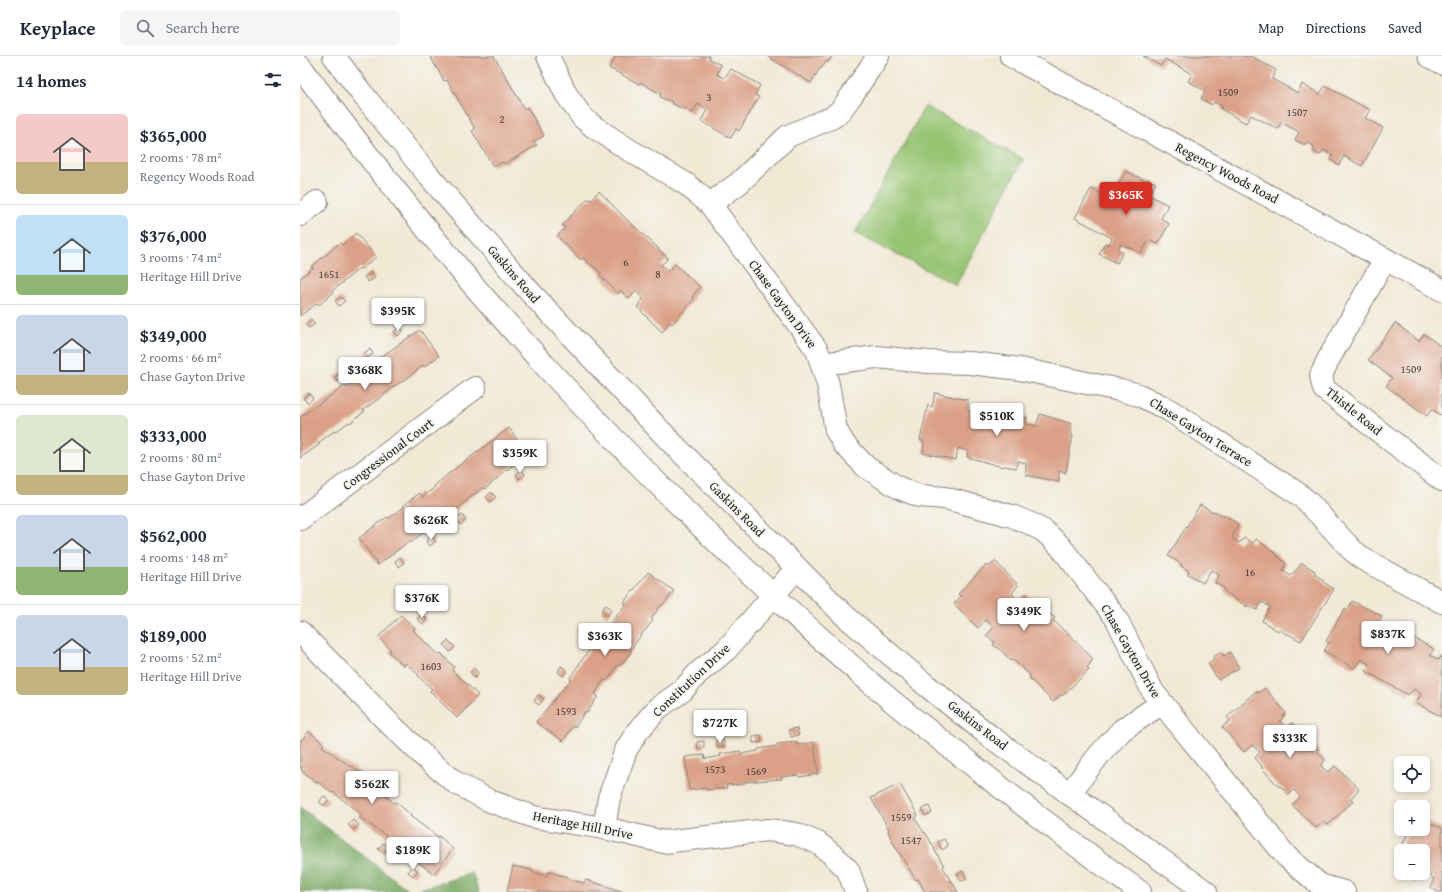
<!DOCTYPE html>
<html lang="en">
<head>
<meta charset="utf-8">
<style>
	body { margin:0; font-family:"Gentium Book Plus",serif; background:#f6f6f7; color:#1f2937; height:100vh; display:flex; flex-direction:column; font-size:15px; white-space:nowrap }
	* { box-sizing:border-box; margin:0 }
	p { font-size:13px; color:#747a83 }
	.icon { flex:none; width:22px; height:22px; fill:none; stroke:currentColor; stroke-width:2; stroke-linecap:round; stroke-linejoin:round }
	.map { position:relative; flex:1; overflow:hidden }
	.details { display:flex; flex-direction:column; background:#fff; width:300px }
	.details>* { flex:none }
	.fabs { position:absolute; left:1094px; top:700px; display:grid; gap:8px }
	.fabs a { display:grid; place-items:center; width:36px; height:36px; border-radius:6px; background:#fff; box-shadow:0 2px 6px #0003; font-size:20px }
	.price { position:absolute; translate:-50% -34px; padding:0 9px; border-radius:4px; background:#fff; color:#222; font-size:13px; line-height:26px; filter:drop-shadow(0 1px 2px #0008) }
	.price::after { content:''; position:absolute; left:50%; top:24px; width:12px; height:9px; margin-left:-6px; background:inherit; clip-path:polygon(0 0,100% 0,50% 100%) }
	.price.on { background:#d93025; color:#fff }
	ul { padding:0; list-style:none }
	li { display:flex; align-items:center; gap:12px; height:100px; padding:0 16px }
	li+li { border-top:1px solid #e0e1e3 }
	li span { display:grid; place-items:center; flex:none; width:112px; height:80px; border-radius:6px; color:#555 }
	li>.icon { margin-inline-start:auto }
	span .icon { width:48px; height:48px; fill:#fffc; stroke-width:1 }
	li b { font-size:17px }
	h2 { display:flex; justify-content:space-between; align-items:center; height:48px; padding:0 16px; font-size:17px }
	header { display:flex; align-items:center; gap:24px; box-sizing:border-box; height:56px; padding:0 20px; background:#fff; border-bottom:1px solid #e0e1e3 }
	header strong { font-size:19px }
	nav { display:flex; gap:22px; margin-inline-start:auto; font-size:14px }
	.search { width:280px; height:36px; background:#f6f6f7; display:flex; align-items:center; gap:10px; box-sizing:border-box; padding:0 14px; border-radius:6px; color:#747a83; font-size:15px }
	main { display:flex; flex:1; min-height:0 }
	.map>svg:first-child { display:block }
	.green { fill:#98c573; stroke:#5a7048 }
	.forest { fill:#7aaa65; stroke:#4b6340 }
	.building { fill:#dba188 }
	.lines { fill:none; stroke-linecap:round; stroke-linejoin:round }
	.minor-casing { stroke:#878278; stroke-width:24 }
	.major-casing { stroke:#878278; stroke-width:24 }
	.minor { stroke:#fff; stroke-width:22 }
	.major { stroke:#fff; stroke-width:22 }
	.labels { text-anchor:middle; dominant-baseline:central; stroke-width:4; stroke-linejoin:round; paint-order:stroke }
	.number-label { font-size:11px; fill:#4c3d37 }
	.street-label { font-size:13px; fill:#1c1c1c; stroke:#f6f6f2 }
</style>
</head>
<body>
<header>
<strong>Keyplace</strong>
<div class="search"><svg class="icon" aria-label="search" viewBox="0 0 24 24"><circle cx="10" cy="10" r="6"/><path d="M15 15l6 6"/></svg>Search here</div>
<nav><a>Map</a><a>Directions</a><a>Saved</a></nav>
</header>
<main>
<section class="details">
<h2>14 homes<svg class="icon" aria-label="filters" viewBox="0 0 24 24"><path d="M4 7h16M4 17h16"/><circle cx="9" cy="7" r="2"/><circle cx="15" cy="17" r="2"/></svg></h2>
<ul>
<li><span style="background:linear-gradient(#f6c9c9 60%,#c2b280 0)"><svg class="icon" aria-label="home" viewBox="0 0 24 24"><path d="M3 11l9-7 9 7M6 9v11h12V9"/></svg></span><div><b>$365,000</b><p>2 rooms · 78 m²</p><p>Regency Woods Road</p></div></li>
<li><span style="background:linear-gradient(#bfe0f5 75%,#8fb573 0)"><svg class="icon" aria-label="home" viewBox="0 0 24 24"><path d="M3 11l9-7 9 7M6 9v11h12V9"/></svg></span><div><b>$376,000</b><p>3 rooms · 74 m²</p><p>Heritage Hill Drive</p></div></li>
<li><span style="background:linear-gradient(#c9d6e8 75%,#c2b280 0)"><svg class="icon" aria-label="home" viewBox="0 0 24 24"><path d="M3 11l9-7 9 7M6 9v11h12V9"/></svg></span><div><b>$349,000</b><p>2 rooms · 66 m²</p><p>Chase Gayton Drive</p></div></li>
<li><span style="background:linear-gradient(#dfe7d0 75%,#c2b280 0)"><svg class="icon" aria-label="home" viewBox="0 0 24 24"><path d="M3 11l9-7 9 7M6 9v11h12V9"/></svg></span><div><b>$333,000</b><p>2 rooms · 80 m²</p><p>Chase Gayton Drive</p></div></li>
<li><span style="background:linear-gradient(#c9d6e8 65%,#8fb573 0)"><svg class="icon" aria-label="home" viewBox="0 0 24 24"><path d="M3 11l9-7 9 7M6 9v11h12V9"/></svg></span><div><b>$562,000</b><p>4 rooms · 148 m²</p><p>Heritage Hill Drive</p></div></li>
<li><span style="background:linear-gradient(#c9d6e8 65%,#c2b280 0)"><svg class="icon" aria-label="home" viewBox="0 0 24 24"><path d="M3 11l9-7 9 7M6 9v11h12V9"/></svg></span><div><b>$189,000</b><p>2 rooms · 52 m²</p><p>Heritage Hill Drive</p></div></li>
</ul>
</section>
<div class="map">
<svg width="1142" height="836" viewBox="0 0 1142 836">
	<rect width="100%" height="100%" fill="#f6f6f2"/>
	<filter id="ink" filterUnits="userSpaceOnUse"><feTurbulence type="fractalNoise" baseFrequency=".025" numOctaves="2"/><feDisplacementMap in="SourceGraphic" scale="8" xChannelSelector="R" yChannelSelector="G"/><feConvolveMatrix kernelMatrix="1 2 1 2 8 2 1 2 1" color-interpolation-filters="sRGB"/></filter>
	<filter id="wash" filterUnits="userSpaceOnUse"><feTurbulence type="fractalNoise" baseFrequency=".012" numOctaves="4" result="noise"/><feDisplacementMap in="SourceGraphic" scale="16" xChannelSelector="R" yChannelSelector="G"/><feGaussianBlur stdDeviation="0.9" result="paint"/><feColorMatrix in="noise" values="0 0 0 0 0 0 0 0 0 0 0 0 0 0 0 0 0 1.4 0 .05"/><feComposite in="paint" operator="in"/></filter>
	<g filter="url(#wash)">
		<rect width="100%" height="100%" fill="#f2e9d5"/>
		<path class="green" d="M625 50 723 103 656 229 555 177Z"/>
		<path class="forest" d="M0 751 111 836 172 817 179 836H0Z"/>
		<g id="blocks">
			<g class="building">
				<path d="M130 0H194L225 54 227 51 244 80 233 86 237 89 205 108 203 106 193 110 172 75 175 73 147 24 144 25Z"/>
				<path d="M316 0H409V3L421 9 417 18 424 22 431 13 460 29 455 39 459 41 439 75 436 73 431 82 401 65 407 54 398 48 392 58 382 50 381 52 371 47 372 46 360 41 361 38 340 26 339 28 309 12Z"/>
				<path d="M467 0H532L528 6H526L521 13 520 12 511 27Z"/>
				<path d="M843 0H951L976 14 972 23 998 37 1002 28 1020 38 1025 30 1070 54 1065 62 1083 72 1062 110 1044 100 1039 109 1031 104 1033 99 1023 94 1020 99 1013 95 1015 91 1006 86 1005 89 995 84 999 76 981 66 978 73 951 59 946 67 921 53 922 50 914 46 912 49 901 43 905 35 888 25 892 18 865 3 861 10Z"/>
				<path d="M826 115 846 125 847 123 856 127 849 139 868 149 861 162 869 168 858 188 849 184 841 197 821 188 818 194 823 196 817 207 799 198 805 187 809 189 812 182 775 162 791 133 810 142Z"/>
				<path d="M299 135 323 160 359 193 358 194 368 202 361 209 368 215 375 208 400 231 392 241 394 243 372 268 370 266 362 276 337 251 343 243 336 235 329 243 320 234 318 238 300 219 301 217 283 202 281 204 257 180 265 172 262 169 287 143 291 144Z"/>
				<path d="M56 177 76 201 62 213 60 212 32 235 33 237 19 249 17 247 0 260V222L13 212 11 211 40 187 42 189Z"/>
				<path d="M71 216 75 222 68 226 64 221Z"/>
				<path d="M41 241 45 245 39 250 35 245Z"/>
				<path d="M11 263 15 268 9 272 6 268Z"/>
				<path d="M1095 267 1119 285 1124 278 1142 291V357L1140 359 1132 353 1127 360 1086 330 1092 322 1068 304Z"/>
				<path d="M99 271 103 275 98 280 94 276Z"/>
				<path d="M120 274 139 300 124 311 123 309 109 321 93 331 79 343H78L63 354 65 355 50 367 49 366 35 376 34 375 18 387 20 388 0 402V361L46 329V332L61 321 60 318 74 308 73 306Z"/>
				<path d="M70 293 73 298 67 302 64 297Z"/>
				<path d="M41 316 45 320 38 326 34 321Z"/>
				<path d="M9 337 13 342 8 347 3 342Z"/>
				<path d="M635 337 668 344V355L677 357 678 350 689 352V350L717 357V359L727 362 726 368 736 370 740 358 772 368 771 377 773 379 766 415 765 417 759 415V426L726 419V407L718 405 716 412 704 410 703 411 667 401 668 395 658 392 656 404 623 397 624 386 620 384 628 349 632 351Z"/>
				<path d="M209 372 228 398 214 408 185 433 183 432 168 443 155 455 153 453 110 487 108 486 78 509 59 482 87 461 89 462 104 451 102 450 120 437 122 441 135 431 134 430 148 418Z"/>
				<path d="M222 414 225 419 219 423 216 418Z"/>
				<path d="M191 436 196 441 190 446 186 441Z"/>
				<path d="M900 449 913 456 914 455 923 461 924 459 938 468 932 482 939 487 944 482 953 487 956 483 978 499 977 500 986 507 983 515 991 520 1002 507 1015 515 1014 518 1023 524 1022 525 1034 533 1001 585 988 578 987 579 979 573 978 575 962 565 970 551 962 546 957 554 947 549V551L924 535V532L915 527 919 519 911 514 903 527 888 518 889 515 881 510 882 508 868 500Z"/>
				<path d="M162 459 166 464 161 469 156 464Z"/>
				<path d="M131 480 136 485 130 490 126 485Z"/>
				<path d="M100 501 104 507 99 511 95 505Z"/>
				<path d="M695 505 718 529 712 538 718 544 726 538 735 547H736L755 562 753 564 764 575 765 574 793 603 787 612 789 614 762 640 761 639 753 646 730 623V619L712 603 711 605 702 595 693 589 695 586 686 580 694 571 685 564 678 572 654 548 661 540 658 538 686 509 689 511Z"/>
				<path d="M348 516 374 535 363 549H361L351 563 353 565 340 580 330 595 331 596 320 610 318 609 307 625 304 624 295 638 298 640 287 657 285 656 275 671 273 670 263 685 236 666 271 623 270 622 280 607V606L292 591 293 592 304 577 303 576 326 548 324 546Z"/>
				<path d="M1052 545 1082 560 1077 570 1087 574 1090 569 1134 593 1130 599 1139 604 1142 599V661L1116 647 1121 638 1114 633 1108 639 1066 615 1069 608 1061 603 1054 612 1024 595 1029 587 1026 585 1045 552 1048 554Z"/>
				<path d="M306 549 312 553 307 560 301 555Z"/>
				<path d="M121 558 127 563 123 568 117 563Z"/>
				<path d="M101 559 115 572 113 574 138 599 141 597 154 611 152 614 178 639 157 662 130 635 132 633 118 620 119 619 106 607 104 610 89 596 91 594 78 581Z"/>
				<path d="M283 580 289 583 285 589 279 586Z"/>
				<path d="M148 584 155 591 150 596 144 589Z"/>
				<path d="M921 596 924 600 930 596 939 612 918 624 908 607 914 603 913 601Z"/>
				<path d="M261 610 267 614 263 620 258 616Z"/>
				<path d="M174 612 179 618 175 622 170 616Z"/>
				<path d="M965 632 986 657 980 665 986 672 992 667 1000 674 1001 673 1019 694 1018 696 1025 704 1021 710 1028 716 1035 710 1059 733 1051 742 1053 745 1028 769 1023 766 1016 772 992 749 1000 741 994 734 989 739 980 730 979 731 961 711 962 710 955 702 960 696 952 689 944 696 922 671 930 665 927 661 956 635 958 637Z"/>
				<path d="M238 639 244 643 239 649 234 645Z"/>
				<path d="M497 672 499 679 491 681 489 674Z"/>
				<path d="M9 675 24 688 22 690 51 711 52 710 68 723 66 725 78 736 80 735 94 747 96 746 111 759 110 760 138 781 139 780 153 793 134 818 88 784 89 782 59 761 62 759 33 736 32 737 17 725 16 726 1 714 2 711 0 710V686Z"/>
				<path d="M461 679 462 686 453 687V680Z"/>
				<path d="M423 684 425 691H417L416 685Z"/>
				<path d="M404 685V692L398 693 397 686Z"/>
				<path d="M496 686 497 689 514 686 518 718 499 721 498 719 481 721 482 723 444 726V728L426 729 427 732 407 734 406 732 389 734 385 701 404 699 405 703 421 700 420 698 440 695 441 698 458 695V693L477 690V688Z"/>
				<path d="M600 728 618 760 615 762 624 777 625 776 635 793H634L644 810 643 811 651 826 652 825 658 836H625L618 823 616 824 595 790 588 775 589 773 571 742Z"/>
				<path d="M24 740 29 744 24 750 19 746Z"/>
				<path d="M629 750 632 757 625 760 622 753Z"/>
				<path d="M53 764 59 769 54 774 48 769Z"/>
				<path d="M1124 765 1142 772V836H1138L1131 832 1134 823 1127 818 1123 824 1116 822 1115 824 1098 817 1101 811V817H1123V795H1101V811L1094 806 1110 773H1123V767Z"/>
				<path d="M644 783 648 790 642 794 638 786Z"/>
				<path d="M83 787 88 791 84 797 78 793Z"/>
				<path d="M113 810 118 815 113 820 108 816Z"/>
				<path d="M213 810 232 814V816L247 820 249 816 268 821V823L284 827 286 824 324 836H207Z"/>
				<path d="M663 815 667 823 661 825 657 818Z"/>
			</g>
		</g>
	</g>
	<g filter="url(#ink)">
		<use href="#blocks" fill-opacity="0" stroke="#878278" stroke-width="1"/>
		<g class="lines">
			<g class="minor-casing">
				<g id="minor">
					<path d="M248 0 266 38 282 61 294 71 326 92 386 128 410 148 517 294 528 328 536 374 544 388 566 411 599 432 620 440 645 442 712 460 729 467 744 475 760 490 816 562 853 636 986 800 1020 829 1044 836"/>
					<path d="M711 0 1142 234"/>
					<path d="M1129 0 1142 7"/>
					<path d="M410 148 439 127 488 80 533 61 541 54 552 39 578 0"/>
					<path d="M0 159 17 146"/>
					<path d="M1085 203 1027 306 1021 320 1024 333 1142 424"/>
					<path d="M522 308 576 301 629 306 670 307 720 313 820 334 839 339 869 354 997 437 1007 445 1051 493 1063 503 1142 546"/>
					<path d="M0 463 175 332"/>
					<path d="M0 576 89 667 128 704 156 727 190 745 234 761 304 772 364 786 468 774 496 778 518 787 533 799 548 814 556 836"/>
					<path d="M769 738 799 699 822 674 862 647"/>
					<path d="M304 772 309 742 326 694 337 676 358 652 382 635 398 617 426 594 497 512"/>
				</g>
			</g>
			<g class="major-casing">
				<g id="major">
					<path d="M34 0 60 35 129 120 230 236 369 384 544 559 627 630 691 681 906 836"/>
					<path d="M0 10C52 80 106 149 162 216 190 249 219 281 249 314 355 429 467 538 586 640 607 658 629 675 651 692 713 742 776 790 840 836"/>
				</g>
			</g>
			<use href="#minor" class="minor"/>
			<use href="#major" class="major"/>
		</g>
	</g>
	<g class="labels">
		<g class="number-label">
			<text x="928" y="36">1509</text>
			<text x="409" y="41">3</text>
			<text x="997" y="56">1507</text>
			<text x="202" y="63">2</text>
			<text x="326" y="206">6</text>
			<text x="29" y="218">1651</text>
			<text x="358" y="218">8</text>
			<text x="1111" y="313">1509</text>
			<text x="950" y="516">16</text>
			<text x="131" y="610">1603</text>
			<text x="266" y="655">1593</text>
			<text x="415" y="713">1573</text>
			<text x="456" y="715">1569</text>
			<text x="601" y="761">1559</text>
			<text x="611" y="784">1547</text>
		</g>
		<g class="street-label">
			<text transform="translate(927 117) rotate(28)">Regency Woods Road</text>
			<text transform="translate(214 218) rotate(49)">Gaskins Road</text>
			<text transform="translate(483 248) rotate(54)">Chase Gayton Drive</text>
			<text transform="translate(1054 355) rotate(39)">Thistle Road</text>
			<text transform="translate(901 376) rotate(32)">Chase Gayton Terrace</text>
			<text transform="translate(88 398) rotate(-37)">Congressional Court</text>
			<text transform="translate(437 453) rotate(45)">Gaskins Road</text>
			<text transform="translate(831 595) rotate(60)">Chase Gayton Drive</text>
			<text transform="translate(391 624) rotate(-43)">Constitution Drive</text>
			<text transform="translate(678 669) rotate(38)">Gaskins Road</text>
			<text transform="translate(283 769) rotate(11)">Heritage Hill Drive</text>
		</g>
	</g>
</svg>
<div class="fabs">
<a><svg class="icon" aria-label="locate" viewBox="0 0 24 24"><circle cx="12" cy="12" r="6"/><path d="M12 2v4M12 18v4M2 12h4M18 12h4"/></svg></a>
<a>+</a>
<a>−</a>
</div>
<b class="price on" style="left:826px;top:160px">$365K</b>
<b class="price" style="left:98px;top:276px">$395K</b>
<b class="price" style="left:65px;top:335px">$368K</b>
<b class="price" style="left:697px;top:381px">$510K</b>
<b class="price" style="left:220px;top:418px">$359K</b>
<b class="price" style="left:131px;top:485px">$626K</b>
<b class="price" style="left:122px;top:563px">$376K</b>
<b class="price" style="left:724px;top:576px">$349K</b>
<b class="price" style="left:1088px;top:599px">$837K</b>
<b class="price" style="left:305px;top:601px">$363K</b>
<b class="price" style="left:420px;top:688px">$727K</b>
<b class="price" style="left:990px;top:703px">$333K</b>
<b class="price" style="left:72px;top:749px">$562K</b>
<b class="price" style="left:113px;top:815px">$189K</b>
</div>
</main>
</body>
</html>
